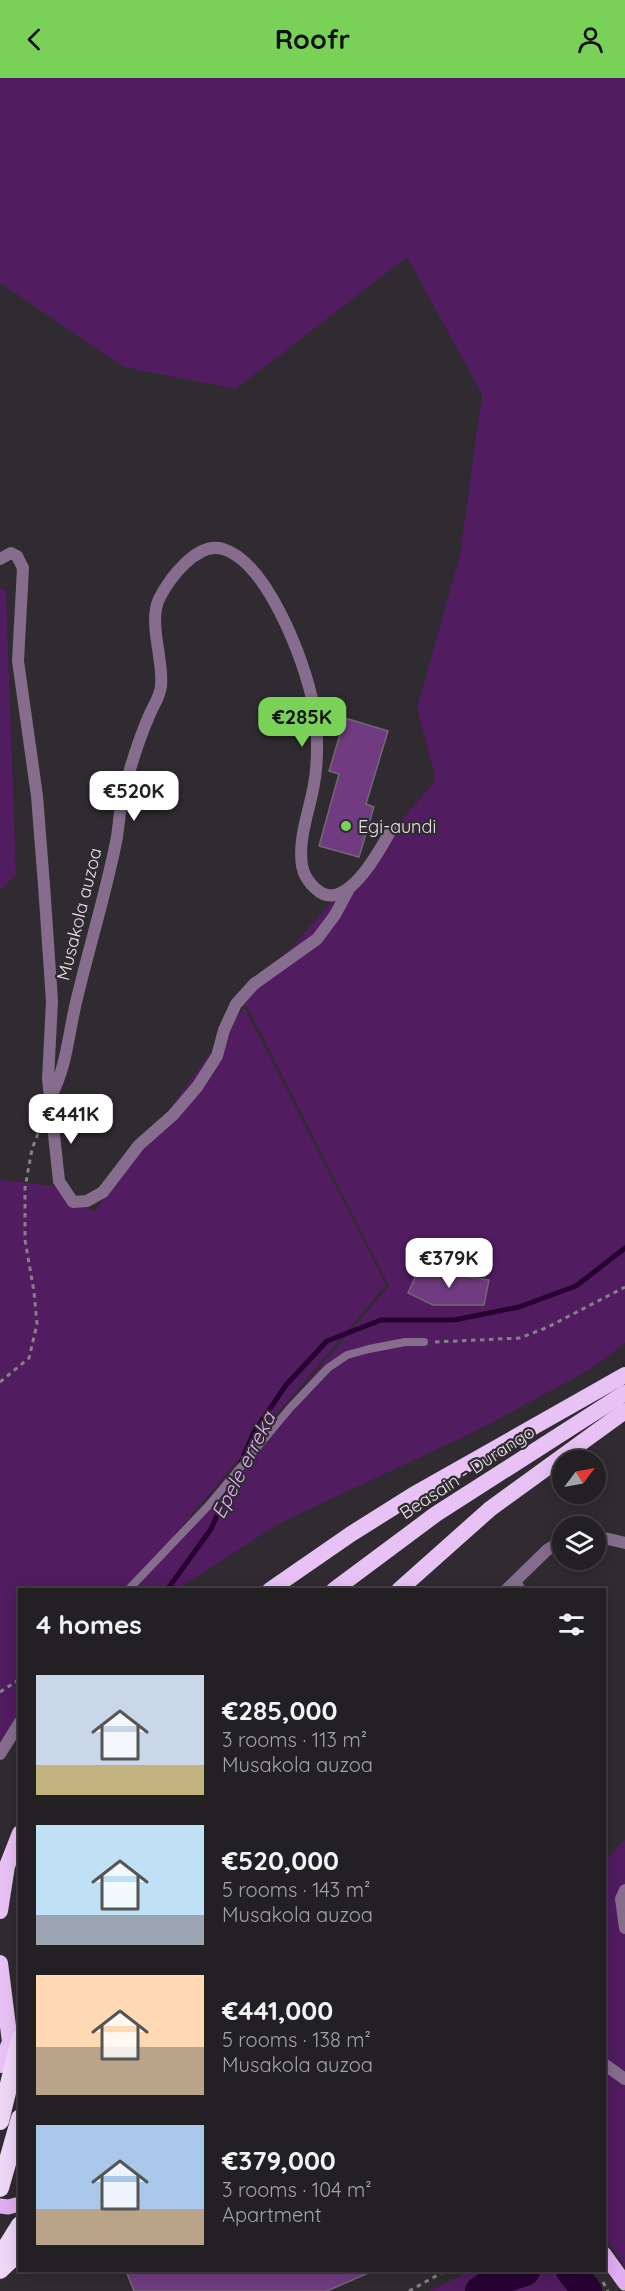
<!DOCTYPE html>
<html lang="en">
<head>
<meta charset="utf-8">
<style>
	body { margin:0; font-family:Quicksand,sans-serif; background:#2b282c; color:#f1f3f6; height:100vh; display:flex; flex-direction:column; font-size:22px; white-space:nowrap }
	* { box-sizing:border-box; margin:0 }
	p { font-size:20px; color:#a3a3a6 }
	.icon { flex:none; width:33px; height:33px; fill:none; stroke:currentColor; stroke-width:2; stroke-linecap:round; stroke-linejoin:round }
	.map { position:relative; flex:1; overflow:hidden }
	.side { position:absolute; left:18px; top:1510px; width:588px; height:684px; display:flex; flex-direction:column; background:#232024; border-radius:0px; box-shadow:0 3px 15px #0003,0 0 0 2px #403e41 }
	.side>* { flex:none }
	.needle { width:39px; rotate:58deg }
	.controls { position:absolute; left:552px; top:1372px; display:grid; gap:12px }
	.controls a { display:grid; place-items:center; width:54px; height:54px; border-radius:50%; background:#232024; box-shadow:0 3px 15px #0003,0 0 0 2px #403e41; font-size:30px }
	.price { position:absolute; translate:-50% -51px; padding:0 14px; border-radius:12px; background:#fff; color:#222; font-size:20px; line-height:39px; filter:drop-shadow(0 2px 3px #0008) }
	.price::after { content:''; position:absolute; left:50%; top:36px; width:18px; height:14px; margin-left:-9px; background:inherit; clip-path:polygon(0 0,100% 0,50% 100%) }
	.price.active { background:#79d157; color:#111 }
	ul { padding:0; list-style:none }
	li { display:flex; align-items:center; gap:18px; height:150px; padding:0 18px }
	li span { display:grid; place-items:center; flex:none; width:168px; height:120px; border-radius:0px; color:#555 }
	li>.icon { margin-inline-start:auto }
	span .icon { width:72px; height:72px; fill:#fffc; stroke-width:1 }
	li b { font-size:26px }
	h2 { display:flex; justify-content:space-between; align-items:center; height:72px; padding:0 18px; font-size:26px }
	header { display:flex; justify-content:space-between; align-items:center; height:78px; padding:0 18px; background:#79d157; color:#111; font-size:27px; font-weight:800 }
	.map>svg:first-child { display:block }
	.green { fill:#511c60 }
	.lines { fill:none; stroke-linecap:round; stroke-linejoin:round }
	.stream { stroke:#270032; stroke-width:5 }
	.river { stroke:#270032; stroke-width:30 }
	.building { fill:#713b81; stroke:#6f6a71; stroke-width:1.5 }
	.path { stroke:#848185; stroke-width:3; stroke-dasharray:4.5 4.5; stroke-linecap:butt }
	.service { stroke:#866d8d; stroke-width:8 }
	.minor { stroke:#866d8d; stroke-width:12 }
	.primary { stroke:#e0adf0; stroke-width:15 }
	.trunk { stroke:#e8c2f4; stroke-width:16 }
	.motorway { stroke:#efd7f7; stroke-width:18 }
	.motorway-bridge { stroke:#efd7f7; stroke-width:18 }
	.poi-dot { fill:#79d157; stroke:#2f2b30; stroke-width:2 }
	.labels { text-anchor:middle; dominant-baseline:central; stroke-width:4.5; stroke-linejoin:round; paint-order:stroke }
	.poi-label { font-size:18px; fill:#e4e1e5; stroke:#2f2b30; text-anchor:start }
	.street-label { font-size:18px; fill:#e4e1e5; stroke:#2f2b30 }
	.water-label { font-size:20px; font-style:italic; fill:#e6abf9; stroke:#2f2b30 }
</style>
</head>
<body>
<header><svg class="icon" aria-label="back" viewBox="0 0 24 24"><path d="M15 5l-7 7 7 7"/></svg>Roofr<svg class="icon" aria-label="person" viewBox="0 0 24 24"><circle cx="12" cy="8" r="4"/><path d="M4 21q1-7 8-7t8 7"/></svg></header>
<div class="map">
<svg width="625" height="2213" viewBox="0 0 625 2213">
	<rect width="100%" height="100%" fill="#2f2b30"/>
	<g class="green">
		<path d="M0 0H625V1265L589 1292 478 1352 280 1445 176 1512H131L389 1208 247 928H242L436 702 417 630 460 477 482 316 407 179 236 311 124 289 0 205Z"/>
		<path d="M0 510 6 513 16 797 0 812Z"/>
		<path d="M244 929 386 1207 128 1512H20L19 1640 0 1663V1102L55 1108 94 1134Z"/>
		<path d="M625 1761V2189L605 2159 604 1784Z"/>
		<path d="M470 2193H580L594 2213H430Z"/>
	</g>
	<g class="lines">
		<g class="stream">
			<path d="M240 1387 254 1354 286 1307 327 1263 381 1242H454L519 1229 576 1208 625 1170"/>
			<path d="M167 1512 211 1451 233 1401"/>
		</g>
		<g class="river">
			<path d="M571 2193 587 2213"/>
			<path d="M480 2213 497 2202 525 2193"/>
		</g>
	</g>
	<g class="building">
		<path d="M345 640 388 653 366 726 374 729 359 779 319 768 339 696 329 693Z"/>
		<path d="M418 1193 432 1199 435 1194 489 1202 484 1227H433L408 1215Z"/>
		<path d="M126 2193H373L327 2213H134Z"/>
	</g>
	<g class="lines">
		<g class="path">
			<path d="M435 1264 520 1260 548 1249 625 1209"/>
			<path d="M0 1304 29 1280 37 1246 34 1214 25 1162V1110L32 1071 39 1053"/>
			<path d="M0 1614 20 1601"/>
			<path d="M603 2204 608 2213"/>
			<path d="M409 2213 445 2193"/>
		</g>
		<g class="service">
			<path d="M517 1503 522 1512"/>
			<path d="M128 1512 209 1427 290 1330 328 1290 347 1277 369 1271 405 1264H424"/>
		</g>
		<g class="minor">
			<path d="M0 481 11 475 17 478 23 490 18 583 37 718 44 807 52 923 48 1001 59 1103 73 1124 87 1123 103 1114 139 1067 173 1037 197 1009 217 978 224 952 236 926 254 906 317 861 335 837 350 809"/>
			<path d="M51 1018C66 990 68 960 75 929 88 872 106 816 117 759 119 745 120 730 123 716 130 690 138 663 149 638 153 628 160 619 161 608 164 583 148 545 159 521 169 501 197 463 223 471 267 484 305 583 313 626 317 647 318 670 316 691 314 724 297 755 302 788 304 798 309 805 316 811 345 838 380 772 391 752"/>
			<path d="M596 1458 625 1465"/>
			<path d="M506 1512 547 1472 562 1463"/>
			<path d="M0 1676 20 1644"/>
			<path d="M625 1812 621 1821 625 1850"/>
			<path d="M604 1986 625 2001"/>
		</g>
		<g class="primary">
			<path d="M0 2128 8 2129 20 2126"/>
			<path d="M604 2176 625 2205"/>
		</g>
		<g class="trunk">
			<path d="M270 1512 351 1456 413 1417 625 1297"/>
			<path d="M334 1512 436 1436 625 1315"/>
			<path d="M399 1512 490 1431 625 1333"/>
			<path d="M0 1833 7 1788 20 1755"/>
			<path d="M0 1885 10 1964 0 1987"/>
		</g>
		<g class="motorway">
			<path d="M0 2110 20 2040"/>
			<path d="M0 2179 20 2147"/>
			<path d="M0 2192 20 2173"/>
		</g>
		<path class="motorway-bridge" d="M0 2043 20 1961"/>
	</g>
	<circle class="poi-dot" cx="346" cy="748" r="6"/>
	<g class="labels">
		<g class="poi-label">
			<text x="358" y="748">Egi-aundi</text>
		</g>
		<g class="street-label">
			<text transform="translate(79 836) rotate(-76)">Musakola auzoa</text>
			<text transform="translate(467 1394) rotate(-33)">Beasain - Durango</text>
		</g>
		<g class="water-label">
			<text transform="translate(243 1387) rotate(-63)">Epele erreka</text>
		</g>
	</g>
</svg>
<div class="controls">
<a><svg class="needle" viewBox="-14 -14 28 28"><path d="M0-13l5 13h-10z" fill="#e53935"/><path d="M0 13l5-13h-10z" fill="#a3a3a6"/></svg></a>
<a><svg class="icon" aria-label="layers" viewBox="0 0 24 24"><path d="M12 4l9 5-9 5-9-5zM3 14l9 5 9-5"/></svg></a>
</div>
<b class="price active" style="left:302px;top:670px">€285K</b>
<b class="price" style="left:134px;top:744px">€520K</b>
<b class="price" style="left:71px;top:1067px">€441K</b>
<b class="price" style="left:449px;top:1211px">€379K</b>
<section class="side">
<h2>4 homes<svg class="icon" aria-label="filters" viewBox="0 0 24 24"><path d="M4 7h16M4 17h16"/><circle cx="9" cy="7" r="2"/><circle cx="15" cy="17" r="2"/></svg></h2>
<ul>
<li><span style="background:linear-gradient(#c9d6e8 75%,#c2b280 0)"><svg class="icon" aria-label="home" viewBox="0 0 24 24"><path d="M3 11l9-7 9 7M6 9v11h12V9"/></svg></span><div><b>€285,000</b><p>3 rooms · 113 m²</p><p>Musakola auzoa</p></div></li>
<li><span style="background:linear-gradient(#bfe0f5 75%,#9aa5b1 0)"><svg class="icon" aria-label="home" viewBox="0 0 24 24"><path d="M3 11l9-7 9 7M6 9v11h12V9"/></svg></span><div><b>€520,000</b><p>5 rooms · 143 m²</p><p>Musakola auzoa</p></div></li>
<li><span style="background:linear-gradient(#ffd9b3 60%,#b9a48a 0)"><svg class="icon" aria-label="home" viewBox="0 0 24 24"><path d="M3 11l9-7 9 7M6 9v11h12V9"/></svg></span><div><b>€441,000</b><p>5 rooms · 138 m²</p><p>Musakola auzoa</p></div></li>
<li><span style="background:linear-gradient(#a9c7e8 70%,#b9a48a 0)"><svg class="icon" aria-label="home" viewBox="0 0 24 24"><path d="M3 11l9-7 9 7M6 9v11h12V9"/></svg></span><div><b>€379,000</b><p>3 rooms · 104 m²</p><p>Apartment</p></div></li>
</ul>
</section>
</div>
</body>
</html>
